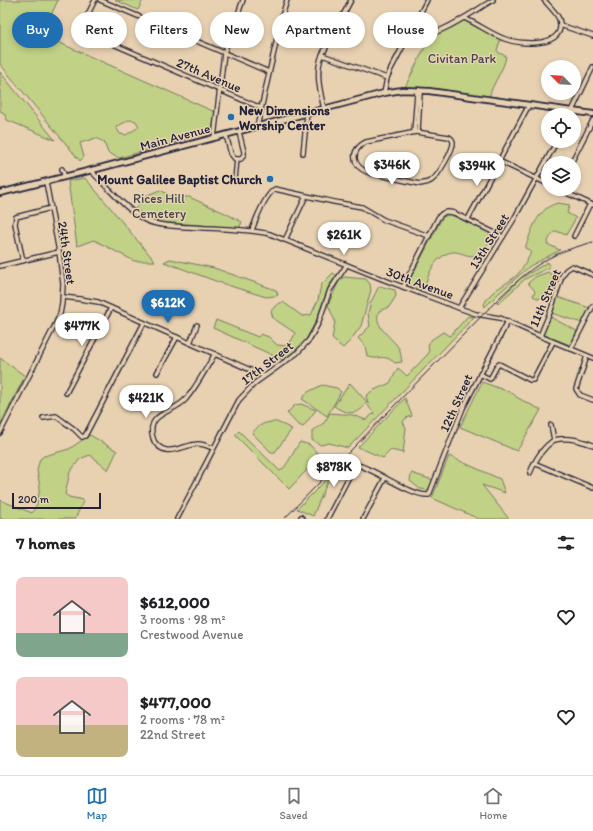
<!DOCTYPE html>
<html lang="en">
<head>
<meta charset="utf-8">
<style>
	body { margin:0; font-family:Itim,sans-serif; background:#f6f6f6; color:#202124; height:100vh; display:flex; flex-direction:column; font-size:15px; white-space:nowrap }
	* { box-sizing:border-box; margin:0 }
	p { font-size:13px; color:#757577 }
	.icon { flex:none; width:22px; height:22px; fill:none; stroke:currentColor; stroke-width:2; stroke-linecap:round; stroke-linejoin:round }
	.map { position:relative; height:519px; overflow:hidden }
	.side { display:flex; flex-direction:column; background:#fff; flex:1 }
	.side>* { flex:none }
	.guide { position:absolute; left:12px; top:12px; width:569px; height:36px; display:flex; gap:8px }
	.needle { width:26px; rotate:294deg }
	.fabs { position:absolute; left:541px; top:60px; display:grid; gap:8px }
	.fabs a { display:grid; place-items:center; width:40px; height:40px; border-radius:50%; background:#fff; box-shadow:0 2px 6px #0003; font-size:20px }
	.scale { position:absolute; left:12px; bottom:10px; width:89px; box-sizing:border-box; padding-left:4px; border:2px solid #22223b; border-top:0; font-size:11px; line-height:14px; white-space:nowrap; color:#22223b; -webkit-text-stroke:3px #e8d1b1; paint-order:stroke }
	.price { position:absolute; translate:-50% -34px; padding:0 9px; border-radius:14px; background:#fff; color:#222; font-size:13px; line-height:26px; filter:drop-shadow(0 1px 2px #0008) }
	.price::after { content:''; position:absolute; left:50%; top:24px; width:12px; height:9px; margin-left:-6px; background:inherit; clip-path:polygon(0 0,100% 0,50% 100%) }
	.price.on { background:#1f6fb2; color:#fff }
	ul { padding:0; list-style:none }
	li { display:flex; align-items:center; gap:12px; height:100px; padding:0 16px }
	li span { display:grid; place-items:center; flex:none; width:112px; height:80px; border-radius:8px; color:#555 }
	li>.icon { margin-inline-start:auto }
	span .icon { width:48px; height:48px; fill:#fffc; stroke-width:1 }
	li b { font-size:17px }
	h2 { display:flex; justify-content:space-between; align-items:center; height:48px; padding:0 16px; font-size:17px }
	.pill { padding:0 14px; border-radius:18px; background:#fff; box-shadow:0 2px 6px #0003; font-size:14px; line-height:36px }
	.pill.on { background:#1f6fb2; color:#fff }
	.menu { display:flex; justify-content:space-around; align-items:center; height:56px; border-top:1px solid #e0e0e0; background:#fff; font-size:11px; color:#757577 }
	.menu a { display:grid; justify-items:center; gap:2px }
	.menu .on { color:#1f6fb2 }
	.map>svg:first-child { display:block }
	.green { fill:#c1d186; stroke:#727a60; fill-rule:evenodd }
	.lines { fill:none; stroke-linecap:round; stroke-linejoin:round }
	.minor-casing { stroke:#22223b; stroke-width:6 }
	.major-casing { stroke:#22223b; stroke-width:8 }
	.minor { stroke:#e8d1b1; stroke-width:3.5 }
	.major { stroke:#e8d1b1; stroke-width:4.5 }
	.rail { stroke:#22223b; stroke-width:1 }
	.poi-dot { fill:#1f6fb2; stroke:#e8d1b1; stroke-width:1.5 }
	.labels { text-anchor:middle; dominant-baseline:central; stroke-width:3; stroke-linejoin:round; paint-order:stroke }
	.park-label { font-size:13px; fill:#42454a; stroke:#e8d1b1 }
	.street-label { font-size:13px; fill:#22223b; stroke:#e8d1b1 }
	.poi-label { font-size:13px; font-weight:bold; fill:#22223b; stroke:#e8d1b1; text-anchor:start }
</style>
</head>
<body>
<div class="map">
<svg width="593" height="519" viewBox="0 0 593 519">
	<rect width="100%" height="100%" fill="#e8d1b1"/>
	<filter id="ink" filterUnits="userSpaceOnUse"><feTurbulence type="fractalNoise" baseFrequency=".025" numOctaves="2"/><feDisplacementMap in="SourceGraphic" scale="8" xChannelSelector="R" yChannelSelector="G"/><feConvolveMatrix kernelMatrix="1 2 1 2 8 2 1 2 1" color-interpolation-filters="sRGB"/></filter>
	<g filter="url(#ink)">
		<g class="green">
			<path d="M0 0H58L42 35 215 112 212 132 119 158 108 153 104 142 96 138 80 143 84 157 80 161 0 64ZM129 120 136 121 139 127 126 135 120 134 116 127Z"/>
			<path d="M115 0H143L138 10Z"/>
			<path d="M464 20 501 38 497 50 499 53 506 56C504 71 492 83 489 98L419 87H405L432 33Z"/>
			<path d="M0 72 55 140 7 120 4 113 0 111Z"/>
			<path d="M85 178C109 205 131 234 155 261H134L94 240 77 246 68 181Z"/>
			<path d="M160 190C167 193 172 199 179 201L182 197H189L225 213 242 222 239 228 160 222 144 215 135 209 147 195Z"/>
			<path d="M558 203 570 205 567 213 576 218 566 235 556 231C551 233 549 239 547 244L560 250 530 266 499 293 485 307 484 304C491 289 505 286 517 275 521 271 530 257 531 251L525 248C532 230 537 208 558 203Z"/>
			<path d="M447 215 454 216 494 235C471 276 463 241 443 256 432 263 428 276 424 288L419 290 408 286V283L442 218Z"/>
			<path d="M170 259 214 268 276 290 278 295 276 296 266 297 221 283 164 262Z"/>
			<path d="M548 262 550 267 525 279 498 304 497 302 521 278Z"/>
			<path d="M548 272 559 281 554 297 544 292 539 299 533 296 535 291 528 283 535 277Z"/>
			<path d="M333 273 337 276 329 285 316 321 304 343 283 360 213 328 216 320 258 337 261 334 269 337 277 345 287 346 293 338 295 333 273 318 271 311 276 305 283 302 302 316 311 315 318 300 321 285Z"/>
			<path d="M344 277 366 279 370 284 371 290 361 326 350 341 343 348 332 339 335 321 328 305 339 281Z"/>
			<path d="M379 286 395 290 396 296 389 307 379 311C372 327 394 338 399 349 401 353 401 358 402 362L395 363C382 352 378 362 367 356L365 346 358 338 370 326 368 313 371 302Z"/>
			<path d="M557 297 590 308 582 323 551 313Z"/>
			<path d="M468 316 474 317 348 448 329 443 321 445 312 440V431L324 423 330 413 353 415 366 420 374 413 369 407 366 396 372 391 390 383 398 368 407 376 429 353 428 345 431 340 443 332 450 336Z"/>
			<path d="M550 317 577 331 570 345 542 334Z"/>
			<path d="M0 358 25 376 0 425Z"/>
			<path d="M482 382 512 393 518 398 541 410 517 451 460 427Z"/>
			<path d="M350 383 367 402C359 416 347 415 334 406Z"/>
			<path d="M322 385 337 388 341 392 327 416 302 399 308 392Z"/>
			<path d="M405 398 412 416 406 418 403 422 406 428 403 453 391 450 383 458 358 447Z"/>
			<path d="M301 404 316 410 303 427 297 424 287 413 295 405Z"/>
			<path d="M271 422H277L292 429 275 452H271L252 433C257 427 262 423 271 422Z"/>
			<path d="M239 431 280 471C286 468 295 449 300 442L310 445 320 456 289 489 235 435Z"/>
			<path d="M90 435 117 451 108 470 90 455 80 459 70 472 65 494 69 497 84 500 75 519H0V500L32 513 37 504 40 487 37 470 40 459 44 456 69 449Z"/>
			<path d="M449 456 500 479 505 493 482 485 509 519H479L432 498Z"/>
			<path d="M346 458 356 460 353 467 343 468 334 473 333 472Z"/>
			<path d="M411 473 433 480 428 490 420 489 410 481Z"/>
			<path d="M330 476 313 516 297 509Z"/>
		</g>
		<g class="lines">
			<g class="minor-casing">
				<g id="minor">
					<path d="M95 0 86 18 85 28 90 34 261 108"/>
					<path d="M100 0 269 72"/>
					<path d="M464 18C478 24 491 34 505 39 521 45 568 48 559 19 556 12 549 6 544 0"/>
					<path d="M560 25 593 36"/>
					<path d="M408 38C436 39 469 14 493 0"/>
					<path d="M322 55 387 78"/>
					<path d="M384 93 387 78 391 69 427 0"/>
					<path d="M324 109C320 90 315 73 322 55L351 0"/>
					<path d="M570 115 593 67"/>
					<path d="M257 127 282 16 287 0"/>
					<path d="M414 132 417 93 419 90"/>
					<path d="M416 132 449 137C452 139 452 139 453 142 454 149 438 176 432 180 428 183 425 183 420 184L370 173C352 167 349 151 366 142Z"/>
					<path d="M418 132 420 93 419 90"/>
					<path d="M226 135 231 154 235 159H241L244 154V152L239 132"/>
					<path d="M214 138 224 53 243 0"/>
					<path d="M303 153 307 114"/>
					<path d="M499 161 548 184"/>
					<path d="M571 163 593 120"/>
					<path d="M62 169 65 177"/>
					<path d="M92 170 95 175C110 190 125 208 143 219 156 226 173 226 188 227 215 229 243 228 270 234L382 279 459 308 476 314 500 318 540 336 593 358"/>
					<path d="M235 179 237 159"/>
					<path d="M558 189 593 205"/>
					<path d="M468 219 529 105"/>
					<path d="M252 230C256 219 265 195 275 189L334 202 362 207 384 220 429 236"/>
					<path d="M574 236 590 204"/>
					<path d="M285 240 306 196"/>
					<path d="M23 261 15 224 16 217 51 208"/>
					<path d="M0 266 59 252"/>
					<path d="M403 287 438 218C443 211 447 211 454 213L503 237"/>
					<path d="M63 297 80 299 98 302 264 376"/>
					<path d="M459 308 514 219 557 141"/>
					<path d="M540 336 551 310 562 276 566 270 572 266 593 275"/>
					<path d="M190 343 197 325"/>
					<path d="M571 349 593 306"/>
					<path d="M587 356 576 389 580 395 593 400"/>
					<path d="M157 373 177 337"/>
					<path d="M480 374 490 379 497 366 499 364 530 380H533L553 342"/>
					<path d="M66 393 111 308"/>
					<path d="M43 418 56 416 74 429 82 437 85 436 144 323"/>
					<path d="M0 433 56 323 60 314 62 303 63 284 59 252 46 182"/>
					<path d="M554 440C569 437 579 440 593 445"/>
					<path d="M213 448C209 447 204 444 199 444 188 444 176 452 166 450 160 449 154 443 153 438 145 413 173 413 185 400 196 388 206 368 215 354"/>
					<path d="M534 463 593 488"/>
					<path d="M530 473C535 460 542 448 554 440L551 425"/>
					<path d="M301 517 303 519"/>
					<path d="M177 519 239 400 255 383 297 353 309 340 318 324 330 290 346 266"/>
					<path d="M327 519 353 469 355 466 358 465C376 470 413 497 429 495L463 408 508 321"/>
					<path d="M363 519 385 478"/>
				</g>
			</g>
			<g class="major-casing">
				<path id="major" d="M0 193 100 168 384 93 402 90 429 91 593 114"/>
			</g>
			<use href="#minor" class="minor"/>
			<use href="#major" class="major"/>
			<path class="rail" d="M284 519 501 296C517 281 534 265 555 255 567 249 580 246 593 242"/>
		</g>
	</g>
	<g class="poi-dot">
		<circle cx="231" cy="117" r="4"/>
		<circle cx="270" cy="179" r="4"/>
	</g>
	<g class="labels">
		<g class="park-label">
			<text x="462" y="58">Civitan Park</text>
			<text x="159" y="198">Rices Hill<tspan x="159" dy="15">Cemetery</tspan></text>
		</g>
		<g class="street-label">
			<text transform="translate(209 75) rotate(23)">27th Avenue</text>
			<text transform="translate(175 137) rotate(-15)">Main Avenue</text>
			<text transform="translate(489 241) rotate(-58)">13th Street</text>
			<text transform="translate(67 253) rotate(82)">24th Street</text>
			<text transform="translate(420 283) rotate(20)">30th Avenue</text>
			<text transform="translate(545 298) rotate(-67)">11th Street</text>
			<text transform="translate(267 363) rotate(-38)">17th Street</text>
			<text transform="translate(456 403) rotate(-66)">12th Street</text>
		</g>
		<g class="poi-label">
			<text x="239" y="110">New Dimensions<tspan x="239" dy="15">Worship Center</tspan></text>
			<text x="262" y="179" text-anchor="end">Mount Galilee Baptist Church</text>
		</g>
	</g>
</svg>
<div class="fabs">
<a><svg class="needle" viewBox="-14 -14 28 28"><path d="M0-13l5 13h-10z" fill="#e53935"/><path d="M0 13l5-13h-10z" fill="#757577"/></svg></a>
<a><svg class="icon" aria-label="locate" viewBox="0 0 24 24"><circle cx="12" cy="12" r="6"/><path d="M12 2v4M12 18v4M2 12h4M18 12h4"/></svg></a>
<a><svg class="icon" aria-label="layers" viewBox="0 0 24 24"><path d="M12 4l9 5-9 5-9-5zM3 14l9 5 9-5"/></svg></a>
</div>
<div class="scale">200 m</div>
<b class="price" style="left:392px;top:186px">$346K</b>
<b class="price" style="left:477px;top:187px">$394K</b>
<b class="price" style="left:344px;top:256px">$261K</b>
<b class="price on" style="left:168px;top:324px">$612K</b>
<b class="price" style="left:82px;top:347px">$477K</b>
<b class="price" style="left:146px;top:419px">$421K</b>
<b class="price" style="left:334px;top:488px">$878K</b>
<div class="guide">
<a class="pill on">Buy</a>
<a class="pill">Rent</a>
<a class="pill">Filters</a>
<a class="pill">New</a>
<a class="pill">Apartment</a>
<a class="pill">House</a>
</div>
</div>
<section class="side">
<h2>7 homes<svg class="icon" aria-label="filters" viewBox="0 0 24 24"><path d="M4 7h16M4 17h16"/><circle cx="9" cy="7" r="2"/><circle cx="15" cy="17" r="2"/></svg></h2>
<ul>
<li><span style="background:linear-gradient(#f6c9c9 70%,#7fa58c 0)"><svg class="icon" aria-label="home" viewBox="0 0 24 24"><path d="M3 11l9-7 9 7M6 9v11h12V9"/></svg></span><div><b>$612,000</b><p>3 rooms · 98 m²</p><p>Crestwood Avenue</p></div><svg class="icon" aria-label="heart" viewBox="0 0 24 24"><path d="M12 20l-8-8c-3-5 5-10 8-4 3-6 11-1 8 4z"/></svg></li>
<li><span style="background:linear-gradient(#f6c9c9 60%,#c2b280 0)"><svg class="icon" aria-label="home" viewBox="0 0 24 24"><path d="M3 11l9-7 9 7M6 9v11h12V9"/></svg></span><div><b>$477,000</b><p>2 rooms · 78 m²</p><p>22nd Street</p></div><svg class="icon" aria-label="heart" viewBox="0 0 24 24"><path d="M12 20l-8-8c-3-5 5-10 8-4 3-6 11-1 8 4z"/></svg></li>
</ul>
</section>
<nav class="menu">
<a class="on"><svg class="icon" aria-label="map" viewBox="0 0 24 24"><path d="M3 6l6-2 6 2 6-2v14l-6 2-6-2-6 2zM9 4v14M15 6v14"/></svg>Map</a>
<a><svg class="icon" aria-label="saved" viewBox="0 0 24 24"><path d="M7 4h10v16l-5-4-5 4z"/></svg>Saved</a>
<a><svg class="icon" aria-label="home" viewBox="0 0 24 24"><path d="M3 11l9-7 9 7M6 9v11h12V9"/></svg>Home</a>
</nav>
</body>
</html>
